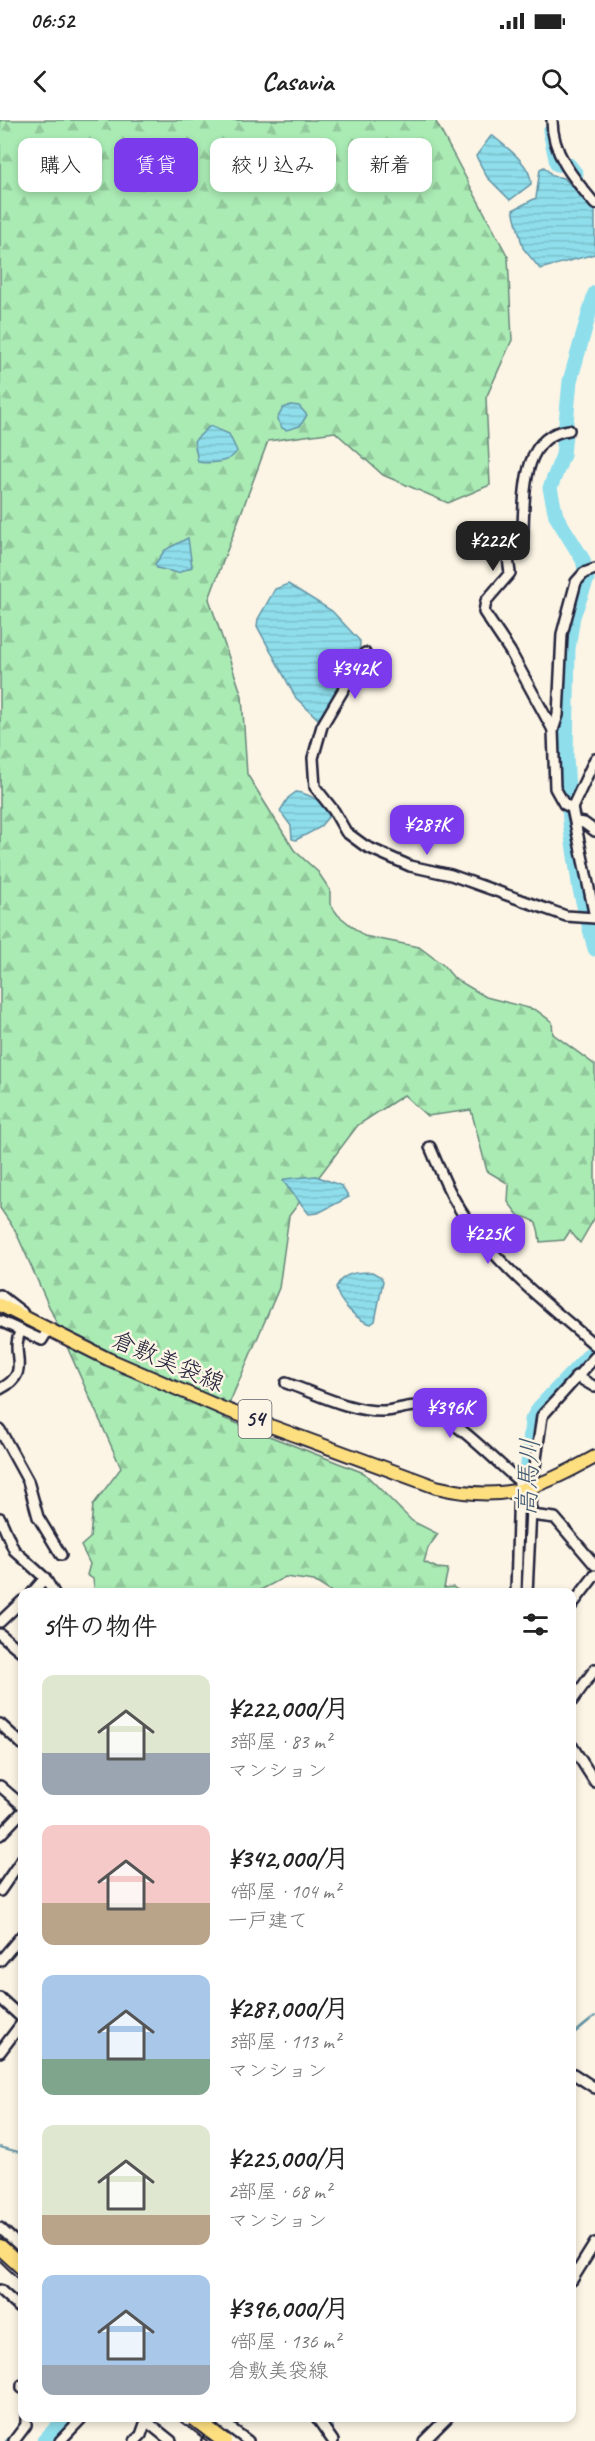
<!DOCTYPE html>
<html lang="ja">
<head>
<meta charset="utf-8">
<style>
	body { margin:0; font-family:Caveat,"Klee One",sans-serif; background:#f6f6f6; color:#222; height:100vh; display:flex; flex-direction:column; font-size:22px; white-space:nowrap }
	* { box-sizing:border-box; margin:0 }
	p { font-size:20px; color:#767676 }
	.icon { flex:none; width:33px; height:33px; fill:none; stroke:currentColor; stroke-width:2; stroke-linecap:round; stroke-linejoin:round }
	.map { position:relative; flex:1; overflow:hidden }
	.panel { position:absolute; left:18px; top:1468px; width:558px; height:834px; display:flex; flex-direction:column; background:#fff; border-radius:12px; box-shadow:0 3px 9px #0003 }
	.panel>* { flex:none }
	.banner { position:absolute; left:18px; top:18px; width:560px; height:54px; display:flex; gap:12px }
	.price { position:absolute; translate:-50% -51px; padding:0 14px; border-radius:12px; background:#7c3aed; color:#fff; font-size:20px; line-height:39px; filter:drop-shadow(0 2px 3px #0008) }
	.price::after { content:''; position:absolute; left:50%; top:36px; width:18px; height:14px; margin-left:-9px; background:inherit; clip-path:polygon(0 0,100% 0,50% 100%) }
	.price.active { background:#222; color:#fff }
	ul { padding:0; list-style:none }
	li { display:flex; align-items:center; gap:18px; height:150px; padding:0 24px }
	li span { display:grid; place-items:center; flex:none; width:168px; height:120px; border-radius:12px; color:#555 }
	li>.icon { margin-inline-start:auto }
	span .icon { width:72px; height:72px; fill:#fffc; stroke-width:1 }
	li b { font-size:26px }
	h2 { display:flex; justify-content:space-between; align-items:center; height:72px; padding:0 24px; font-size:26px }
	.tag { padding:0 21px; border-radius:12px; background:#fff; box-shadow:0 3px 9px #0003; font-size:21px; line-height:54px }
	.tag.active { background:#7c3aed; color:#fff }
	.status { display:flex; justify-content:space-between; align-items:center; height:42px; padding:0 30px; background:#fff; direction:ltr }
	.status svg { height:16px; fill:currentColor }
	header { display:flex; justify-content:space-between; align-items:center; height:78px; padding:0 24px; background:#fff; font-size:27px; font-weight:600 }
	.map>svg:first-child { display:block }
	.forest { fill:url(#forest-firs); stroke:#668678; stroke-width:1.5 }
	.water { fill:url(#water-rules); stroke:#6393a5; stroke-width:1.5 }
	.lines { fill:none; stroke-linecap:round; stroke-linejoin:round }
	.stream { stroke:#6393a5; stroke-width:2 }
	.river { stroke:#8fdeec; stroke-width:15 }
	.minor-casing { stroke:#22223b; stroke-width:14 }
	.major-casing { stroke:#22223b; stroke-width:16 }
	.highway-casing { stroke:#22223b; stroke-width:18 }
	.minor { stroke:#fcf5e5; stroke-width:9 }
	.major { stroke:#fedf80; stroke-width:12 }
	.highway { stroke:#fedf80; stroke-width:14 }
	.rail { stroke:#22223b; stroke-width:2 }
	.highway-bridge-casing { stroke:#22223b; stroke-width:18; stroke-linecap:butt }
	.highway-bridge { stroke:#fedf80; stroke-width:14 }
	.labels { text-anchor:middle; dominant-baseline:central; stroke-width:5; stroke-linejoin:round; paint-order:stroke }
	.shield { fill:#fcf5e5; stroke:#63616e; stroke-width:1.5 }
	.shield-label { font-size:22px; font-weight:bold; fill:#22223b }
	.street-label { font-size:24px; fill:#22223b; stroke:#fcf5e5 }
	.water-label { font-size:26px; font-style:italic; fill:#435a70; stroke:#fcf5e5 }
</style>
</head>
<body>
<div class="status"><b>06:52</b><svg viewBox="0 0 49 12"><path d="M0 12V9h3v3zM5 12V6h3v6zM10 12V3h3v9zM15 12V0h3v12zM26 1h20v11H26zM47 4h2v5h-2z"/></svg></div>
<header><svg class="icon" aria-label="back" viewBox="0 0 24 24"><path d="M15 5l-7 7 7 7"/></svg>Casavia<svg class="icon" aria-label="search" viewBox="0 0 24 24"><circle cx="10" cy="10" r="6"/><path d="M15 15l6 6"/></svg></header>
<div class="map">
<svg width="595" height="2321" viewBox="0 0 595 2321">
	<defs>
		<pattern id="forest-firs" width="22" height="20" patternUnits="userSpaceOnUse" patternTransform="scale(1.5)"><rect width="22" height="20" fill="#aaebb4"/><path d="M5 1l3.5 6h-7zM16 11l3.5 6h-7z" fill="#92c99c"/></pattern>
		<pattern id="water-rules" width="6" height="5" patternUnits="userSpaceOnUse" patternTransform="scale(1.5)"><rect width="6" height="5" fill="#8fdeec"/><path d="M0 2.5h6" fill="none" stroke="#7bbecb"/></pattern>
	</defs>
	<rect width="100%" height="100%" fill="#fcf5e5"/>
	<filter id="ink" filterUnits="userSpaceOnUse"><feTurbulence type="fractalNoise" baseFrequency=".0167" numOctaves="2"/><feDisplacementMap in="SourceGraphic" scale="12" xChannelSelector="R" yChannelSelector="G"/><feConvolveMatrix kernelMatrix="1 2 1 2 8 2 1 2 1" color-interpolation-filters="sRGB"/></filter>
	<g filter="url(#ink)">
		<path class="forest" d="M0 0H435L508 137 512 220 486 278 490 365 448 383 383 355 335 312 268 321 209 479 242 576 247 654 294 730 318 752 330 770V784L338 795 364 816 419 827 443 845 454 858 486 877 536 890 552 902 553 914 595 945V1097L580 1123 570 1111 564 1120 540 1122C538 1104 538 1099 519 1096L508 1082 509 1064 487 1051 471 990 427 996 404 975 358 1005 289 1096 279 1168 223 1298 364 1353 412 1401 438 1414 428 1428 424 1442 437 1448 448 1449 444 1468 453 1467 462 1473H333L314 1461 285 1457 255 1473H95L93 1459 87 1455 90 1444 81 1426 90 1418 93 1385 121 1348 15 1110 0 1088Z"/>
		<g class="water">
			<path d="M491 16H493C506 27 532 45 531 64L510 80 487 57 476 36Z"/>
			<path d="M544 47 553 56 564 58 595 89V134L540 149 523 128 513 90 536 78 540 49Z"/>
			<path d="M291 285 299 286 307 295 300 306 286 310 282 308 277 299 283 288Z"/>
			<path d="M210 306 229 314 237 331C231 343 210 344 198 342L194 321Z"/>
			<path d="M188 418 192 447 178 453 157 448 155 444 165 430Z"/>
			<path d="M288 464 332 491 360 521C361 540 332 587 318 599L296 578 257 506 258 499 275 469Z"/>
			<path d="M296 672C310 674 325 682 329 696L319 708 296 720 292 719 291 706 280 691 288 678Z"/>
			<path d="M316 1056 342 1066 349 1077 318 1093 309 1094 283 1061 285 1059Z"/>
			<path d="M372 1152 381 1157 383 1161 375 1201 371 1204C358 1201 338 1182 336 1168 342 1152 358 1152 372 1152Z"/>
		</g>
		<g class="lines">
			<g class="stream">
				<path d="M572 1915 595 1896"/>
				<path d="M0 2027 22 2033"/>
				<path d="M311 2298 326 2321"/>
				<path d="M332 2298 333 2314"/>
				<path d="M6 2321 17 2310"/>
			</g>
			<g class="river">
				<path d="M550 11 557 44 569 45 576 54"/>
				<path d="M595 173 570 261 563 335 550 368 556 396 583 440 587 459 573 496 568 529 566 636 570 703 580 770 595 829"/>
				<path d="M521 1473 524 1388 532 1300 539 1288 595 1229"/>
				<path d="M44 2321 66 2298"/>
			</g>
			<g class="minor-casing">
				<g id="minor">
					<path d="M552 0C552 34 574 59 595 84"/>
					<path d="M595 449 584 453 576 462 562 514 558 595 553 610 555 668 564 684 572 688 595 797"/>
					<path d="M365 533 322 606 313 638 315 667 334 691 346 712 365 726 410 746 451 755 566 796 595 798"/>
					<path d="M553 610 510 531 484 492 486 481 510 453C507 430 506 438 522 421 526 385 517 316 569 310"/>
					<path d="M572 688 595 639"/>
					<path d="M576 702 584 703 595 711"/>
					<path d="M430 1027C440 1050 450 1076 465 1097 499 1147 549 1186 595 1225"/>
					<path d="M0 1175 22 1192"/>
					<path d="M0 1201 42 1220 48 1210"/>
					<path d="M576 1256 595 1267"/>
					<path d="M286 1263C315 1273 352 1292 383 1291 398 1291 409 1283 424 1288 453 1296 495 1341 519 1361L516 1473"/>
					<path d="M0 1269C34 1252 8 1235 21 1210"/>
					<path d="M0 1310 28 1361 38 1397 61 1435"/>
					<path d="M531 1395 555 1398 595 1445"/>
					<path d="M0 1398 14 1430 45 1458 54 1473"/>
					<path d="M32 1473 45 1458"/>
					<path d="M527 1473 532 1368 542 1296 595 1237"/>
					<path d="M572 1485 595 1455"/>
					<path d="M0 1502 22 1481"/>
					<path d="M0 1514 22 1532"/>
					<path d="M572 1581 595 1549"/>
					<path d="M0 1604 22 1624"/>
					<path d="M572 1626 595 1662"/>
					<path d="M0 1666 22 1685"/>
					<path d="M0 1715 22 1692"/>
					<path d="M0 1771 22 1739"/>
					<path d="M0 1841 22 1815"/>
					<path d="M0 1878 22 1898"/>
					<path d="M0 1932 22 1903"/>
					<path d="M572 1953 595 1968"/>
					<path d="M0 2108 22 2128"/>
					<path d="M572 2160 595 2123"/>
					<path d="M0 2170 22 2190"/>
					<path d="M22 2265V2268"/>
					<path d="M217 2298 248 2321"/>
					<path d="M317 2298 333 2321"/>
					<path d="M146 2301 171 2321"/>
					<path d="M14 2321 26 2305V2298"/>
					<path d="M60 2321 82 2298"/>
					<path d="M135 2321 141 2315 147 2298"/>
					<path d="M207 2321 235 2298"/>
					<path d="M424 2321 447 2298"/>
				</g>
			</g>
			<g class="major-casing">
				<path id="major" d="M0 1185 108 1239 224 1289 436 1367C503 1383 537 1369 595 1337"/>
			</g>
			<g class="highway-casing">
				<path id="highway" d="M0 2127 22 2147"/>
			</g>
			<use href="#minor" class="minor"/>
			<use href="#major" class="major"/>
			<use href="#highway" class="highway"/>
			<g class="rail">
				<path d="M0 2141 22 2162"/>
				<path d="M177 2298 207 2321"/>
			</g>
			<g class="highway-bridge-casing">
				<path id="highway-bridge" d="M194 2298 224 2321"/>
			</g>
			<use href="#highway-bridge" class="highway-bridge"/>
		</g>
	</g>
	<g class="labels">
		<rect class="shield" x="238.5" y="1280" width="33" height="38" rx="4.5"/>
		<g class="shield-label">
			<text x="255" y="1299">54</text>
		</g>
		<g class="street-label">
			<text transform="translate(168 1241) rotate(23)">倉敷美袋線</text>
		</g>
		<g class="water-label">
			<text transform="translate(528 1357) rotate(-87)">高馬川</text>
		</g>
	</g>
</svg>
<b class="price active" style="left:493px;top:452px">¥222K</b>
<b class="price" style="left:355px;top:580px">¥342K</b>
<b class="price" style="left:427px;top:736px">¥287K</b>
<b class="price" style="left:488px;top:1145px">¥225K</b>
<b class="price" style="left:450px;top:1319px">¥396K</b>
<div class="banner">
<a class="tag">購入</a>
<a class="tag active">賃貸</a>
<a class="tag">絞り込み</a>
<a class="tag">新着</a>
</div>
<section class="panel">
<h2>5件の物件<svg class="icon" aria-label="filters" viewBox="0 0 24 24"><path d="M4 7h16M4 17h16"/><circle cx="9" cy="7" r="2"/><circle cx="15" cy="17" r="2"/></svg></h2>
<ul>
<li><span style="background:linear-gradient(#dfe7d0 65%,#9aa5b1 0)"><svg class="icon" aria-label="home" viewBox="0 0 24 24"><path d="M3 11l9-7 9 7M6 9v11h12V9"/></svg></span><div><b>¥222,000/月</b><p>3部屋 · 83 m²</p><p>マンション</p></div></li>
<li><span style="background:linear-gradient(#f6c9c9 65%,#b9a48a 0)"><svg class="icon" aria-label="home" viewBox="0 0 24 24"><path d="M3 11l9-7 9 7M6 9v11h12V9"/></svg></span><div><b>¥342,000/月</b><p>4部屋 · 104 m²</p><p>一戸建て</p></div></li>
<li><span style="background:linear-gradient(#a9c7e8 70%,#7fa58c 0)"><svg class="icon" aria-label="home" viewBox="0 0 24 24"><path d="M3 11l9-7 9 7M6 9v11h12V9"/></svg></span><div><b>¥287,000/月</b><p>3部屋 · 113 m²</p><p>マンション</p></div></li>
<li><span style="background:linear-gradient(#dfe7d0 75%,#b9a48a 0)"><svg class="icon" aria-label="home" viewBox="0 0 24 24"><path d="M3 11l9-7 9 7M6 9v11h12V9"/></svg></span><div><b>¥225,000/月</b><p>2部屋 · 68 m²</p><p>マンション</p></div></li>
<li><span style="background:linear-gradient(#a9c7e8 75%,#9aa5b1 0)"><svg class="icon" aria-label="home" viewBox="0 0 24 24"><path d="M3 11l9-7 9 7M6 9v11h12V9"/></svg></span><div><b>¥396,000/月</b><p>4部屋 · 136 m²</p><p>倉敷美袋線</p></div></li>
</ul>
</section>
</div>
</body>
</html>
